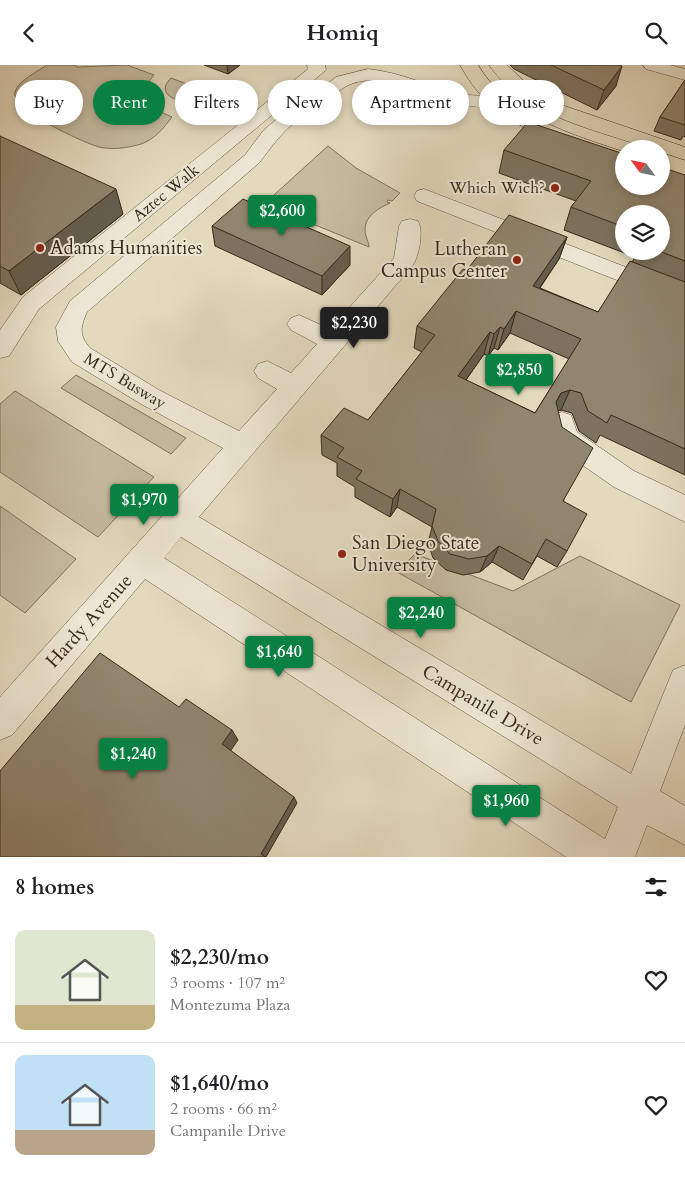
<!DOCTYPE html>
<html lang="en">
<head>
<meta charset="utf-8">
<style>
	body { margin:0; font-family:Cardo,serif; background:#f6f6f6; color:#202124; height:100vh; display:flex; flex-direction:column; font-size:19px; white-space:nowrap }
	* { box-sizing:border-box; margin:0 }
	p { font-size:16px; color:#757577 }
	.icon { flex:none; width:28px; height:28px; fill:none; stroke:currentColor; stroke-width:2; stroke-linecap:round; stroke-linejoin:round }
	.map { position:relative; height:792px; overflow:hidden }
	.details { display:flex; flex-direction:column; background:#fff; flex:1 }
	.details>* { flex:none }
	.guide { position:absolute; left:15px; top:15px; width:655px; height:45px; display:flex; gap:10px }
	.needle { width:32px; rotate:303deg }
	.buttons { position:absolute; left:615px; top:75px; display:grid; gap:10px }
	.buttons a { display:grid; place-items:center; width:55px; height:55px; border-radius:50%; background:#fff; box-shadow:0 2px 8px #0003; font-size:25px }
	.price { position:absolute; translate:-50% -42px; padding:0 11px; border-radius:5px; background:#0b8043; color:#fff; font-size:16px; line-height:32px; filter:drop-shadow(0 1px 2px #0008) }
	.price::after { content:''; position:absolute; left:50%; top:30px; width:15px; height:11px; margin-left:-8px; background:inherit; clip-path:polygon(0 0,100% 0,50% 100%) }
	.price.active { background:#222; color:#fff }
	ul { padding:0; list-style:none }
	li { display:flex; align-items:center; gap:15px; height:125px; padding:0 15px }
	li+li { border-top:1px solid #e0e0e0 }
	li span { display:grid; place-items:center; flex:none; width:140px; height:100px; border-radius:10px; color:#555 }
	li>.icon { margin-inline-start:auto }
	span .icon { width:60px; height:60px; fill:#fffc; stroke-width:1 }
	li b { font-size:21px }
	h2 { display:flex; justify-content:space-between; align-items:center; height:60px; padding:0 15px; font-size:21px }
	.chip { padding:0 18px; border-radius:22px; background:#fff; box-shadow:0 2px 8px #0003; font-size:18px; line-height:45px }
	.chip.active { background:#0b8043; color:#fff }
	header { display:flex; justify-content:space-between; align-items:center; height:65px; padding:0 15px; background:#fff; font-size:22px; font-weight:700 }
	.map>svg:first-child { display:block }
	.green { fill:#c6bba1; stroke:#7e725e }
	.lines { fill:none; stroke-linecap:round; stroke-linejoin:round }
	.minor-casing { stroke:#615544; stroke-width:1 }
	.major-casing { stroke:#36291b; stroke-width:1 }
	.minor { fill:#ede6d4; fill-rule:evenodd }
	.major { fill:#e3d9bd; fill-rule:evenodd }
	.wall { fill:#7c725f; stroke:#36291b; fill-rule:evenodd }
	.shaded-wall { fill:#655d4e; stroke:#36291b }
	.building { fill:#90856f; stroke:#36291b; fill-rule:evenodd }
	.poi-dot { fill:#8f2418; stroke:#ede6d4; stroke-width:2 }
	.labels { text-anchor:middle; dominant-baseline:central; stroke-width:4; stroke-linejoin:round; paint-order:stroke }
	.far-poi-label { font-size:16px; fill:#36291b; stroke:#ede6d4; text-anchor:end }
	.far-street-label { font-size:16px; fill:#36291b; stroke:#ede6d4 }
	.poi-label { font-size:19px; fill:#36291b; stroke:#ede6d4; text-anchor:start }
	.street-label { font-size:19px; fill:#36291b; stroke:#ede6d4 }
</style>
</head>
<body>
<header><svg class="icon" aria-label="back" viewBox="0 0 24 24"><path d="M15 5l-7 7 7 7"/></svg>Homiq<svg class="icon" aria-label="search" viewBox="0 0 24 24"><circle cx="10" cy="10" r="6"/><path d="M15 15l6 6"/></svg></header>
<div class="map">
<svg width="685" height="792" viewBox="0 0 685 792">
	<rect width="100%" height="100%" fill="#e3d9bd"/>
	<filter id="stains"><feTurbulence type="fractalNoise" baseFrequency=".004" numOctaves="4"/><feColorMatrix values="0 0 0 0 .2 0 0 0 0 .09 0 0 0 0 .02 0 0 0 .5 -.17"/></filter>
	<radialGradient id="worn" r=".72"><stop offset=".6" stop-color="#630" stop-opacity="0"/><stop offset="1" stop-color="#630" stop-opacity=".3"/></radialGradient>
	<g class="green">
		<path d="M47 0H73L78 2 127 0 154 10 147 19 144 31 154 44 172 52C163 64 155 74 141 79 128 83 112 85 99 82 84 78 10 44 15 27 18 16 38 6 47 0Z"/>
		<path d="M171 13 205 26 190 38C176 36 155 29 171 13Z"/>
		<path d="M328 81 356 103 400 128 392 136 388 135 387 137 390 138C377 144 361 153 366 171 367 175 369 178 369 182L264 139Z"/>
		<path d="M76 310 186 373 171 389 61 323Z"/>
		<path d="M15 326 154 412 98 472 0 407V339Z"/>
		<path d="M0 441 76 494 25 548 0 530Z"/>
		<path d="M415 489 513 526 580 491 680 540 631 637 397 507Z"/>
	</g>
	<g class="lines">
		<g class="minor-casing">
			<g id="minor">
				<path d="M307 0H325L326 5 39 244 9 291 0 293V265L23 232 308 4Z"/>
				<path d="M643 0H670L685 4V15L646 4Z"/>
				<path d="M368 4C401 7 429 22 461 29 475 32 490 29 503 32L506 36 503 40C451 53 394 1 351 19 337 24 326 39 315 47 308 51 301 54 294 58 280 69 270 84 259 98L87 247C80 263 79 270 90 283L159 325 239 366 277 324 258 313 254 306 258 299 267 296 291 308 317 279 291 265 287 259 291 253 299 250 330 264 394 193 399 161 402 156 410 154 418 156C424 166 419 191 413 200L199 452 631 709 673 605 685 600V660L660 726 685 741V780L647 760 635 792H566L145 514 12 670 0 675V632L223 383 141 339 72 297 58 276 56 262 70 236 245 90 263 66 281 50 300 40 336 12ZM181 472 618 742 605 774 164 493Z"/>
				<path d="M424 124 685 225V242L417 136 414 131 417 126Z"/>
				<path d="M562 347 571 350 577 367 634 406 685 430V457L614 422 555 381 549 358 553 350Z"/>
			</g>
		</g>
		<g class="major-casing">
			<g id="major">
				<path d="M460 0H478C508 51 570 69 624 87V99C581 88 520 68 488 37 476 26 468 14 460 0Z"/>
				<path d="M489 0H507L528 20 556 38 685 82V95L661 87V84H651C595 64 525 52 489 0Z"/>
			</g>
		</g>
		<use href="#minor" class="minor"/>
		<use href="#major" class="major"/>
	</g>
	<g class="wall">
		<path d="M204 0H240L228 9Z"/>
		<path d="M510 0H618L616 21 597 45 514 4Z"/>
		<path d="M685 15V72L683 71 681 75 654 66 660 52Z"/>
		<path d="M0 71 123 149 21 230 0 218Z"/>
		<path d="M504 85 685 110V410L600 370 596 378 579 366 572 348 561 345 558 346 567 486 557 502 537 491 523 515 492 497 480 507 463 510 446 505 433 493 428 478 432 462 397 442 390 452 355 432V422L337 411V398L322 390 321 370 368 355 422 287 414 283 417 261 467 205 567 172 559 194 540 223 598 247 632 197 635 192 564 165 571 142 576 136 499 108ZM624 149H661V186H624ZM510 268 569 294 535 348 466 315 484 289 488 291 494 283 498 285Z"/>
		<path d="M212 161 350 200 322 230 215 181Z"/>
	</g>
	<g class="shaded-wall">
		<path d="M227 0H240L228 9Z"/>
		<path d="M622 1 616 21 597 45 604 25Z"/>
		<path d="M116 124 123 149 21 230 9 206Z"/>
		<path d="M567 172 559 194 526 243 533 221Z"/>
		<path d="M350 181V200L322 230V211Z"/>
		<path d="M516 246 510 268 498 285 504 264Z"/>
		<path d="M500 262 494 283 488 291 494 269Z"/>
		<path d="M490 267 484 289 454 332 458 311Z"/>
		<path d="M570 325 561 345 552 348 556 337 561 328Z"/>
		<path d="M400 424 397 442 390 452 393 434Z"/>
		<path d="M499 481 492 497 480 507 487 491Z"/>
		<path d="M232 665 238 675 229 688 222 679Z"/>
		<path d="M294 732 297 738 266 792H265L261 789Z"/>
	</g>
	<g class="building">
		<path d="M551 0H618L622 1 604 25Z"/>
		<path d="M685 15V60L660 52Z"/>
		<path d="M528 57 624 89V121H661V102L685 110V196L659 186H661V149H624V162L571 142 591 116 504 85Z"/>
		<path d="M0 71 116 124 9 206 0 201Z"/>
		<path d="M243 134 350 181 322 211 212 161Z"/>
		<path d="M509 150 567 172 533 221 598 247 630 196 685 217V384L611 350 607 358 588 346 581 328 570 325 561 328 556 337 562 362 593 383 563 436 587 449 567 486 546 474 532 499 499 481 487 491 469 494 450 489 438 476 432 461 436 444 400 424 393 434 356 414 362 406 337 392 344 383 321 370 344 343 368 355 435 270 417 261 463 204 467 205ZM516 246 581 274 535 348 458 311 490 267 494 269 500 262 504 264Z"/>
		<path d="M100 588 179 642 186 634 232 665 222 679 294 732 261 789 265 792H0V706Z"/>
	</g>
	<g class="poi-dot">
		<circle cx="555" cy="123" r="5"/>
		<circle cx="40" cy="183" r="5"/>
		<circle cx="517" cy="195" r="5"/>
		<circle cx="342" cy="489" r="5"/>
	</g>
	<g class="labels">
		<g class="far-poi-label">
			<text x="545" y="123">Which Wich?</text>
		</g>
		<g class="far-street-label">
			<text transform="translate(166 128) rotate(-39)">Aztec Walk</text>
			<text transform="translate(125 316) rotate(31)">MTS Busway</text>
		</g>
		<g class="poi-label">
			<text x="50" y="183">Adams Humanities</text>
			<text x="507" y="184" text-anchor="end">Lutheran<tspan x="507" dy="22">Campus Center</tspan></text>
			<text x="352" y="478">San Diego State<tspan x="352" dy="22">University</tspan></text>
		</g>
		<g class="street-label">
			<text transform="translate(89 556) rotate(-48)">Hardy Avenue</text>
			<text transform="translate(483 640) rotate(31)">Campanile Drive</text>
		</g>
	</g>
	<rect width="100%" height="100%" filter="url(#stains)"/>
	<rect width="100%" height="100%" fill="url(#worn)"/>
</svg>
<div class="buttons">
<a><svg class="needle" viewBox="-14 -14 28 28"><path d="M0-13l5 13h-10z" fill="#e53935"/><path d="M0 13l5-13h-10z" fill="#757577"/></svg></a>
<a><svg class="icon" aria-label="layers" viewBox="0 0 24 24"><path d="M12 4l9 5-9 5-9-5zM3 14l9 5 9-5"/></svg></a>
</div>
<b class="price" style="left:282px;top:172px">$2,600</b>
<b class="price active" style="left:354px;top:284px">$2,230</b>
<b class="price" style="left:519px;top:331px">$2,850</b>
<b class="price" style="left:144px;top:461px">$1,970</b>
<b class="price" style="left:421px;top:574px">$2,240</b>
<b class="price" style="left:279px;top:613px">$1,640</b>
<b class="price" style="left:133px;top:715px">$1,240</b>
<b class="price" style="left:506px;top:762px">$1,960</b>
<div class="guide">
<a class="chip">Buy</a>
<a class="chip active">Rent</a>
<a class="chip">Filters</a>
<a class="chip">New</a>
<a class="chip">Apartment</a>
<a class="chip">House</a>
</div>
</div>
<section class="details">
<h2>8 homes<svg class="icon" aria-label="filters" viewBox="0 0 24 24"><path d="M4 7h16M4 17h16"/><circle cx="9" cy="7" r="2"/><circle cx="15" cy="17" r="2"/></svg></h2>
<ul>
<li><span style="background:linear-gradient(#dfe7d0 75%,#c2b280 0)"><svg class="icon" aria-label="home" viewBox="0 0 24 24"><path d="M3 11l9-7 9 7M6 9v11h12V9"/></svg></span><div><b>$2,230/mo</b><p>3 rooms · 107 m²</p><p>Montezuma Plaza</p></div><svg class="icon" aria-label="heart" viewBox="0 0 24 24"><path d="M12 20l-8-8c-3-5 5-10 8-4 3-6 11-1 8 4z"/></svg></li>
<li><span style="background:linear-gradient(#bfe0f5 75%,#b9a48a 0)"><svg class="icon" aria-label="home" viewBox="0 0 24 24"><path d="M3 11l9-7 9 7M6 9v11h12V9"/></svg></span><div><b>$1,640/mo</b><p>2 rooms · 66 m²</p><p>Campanile Drive</p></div><svg class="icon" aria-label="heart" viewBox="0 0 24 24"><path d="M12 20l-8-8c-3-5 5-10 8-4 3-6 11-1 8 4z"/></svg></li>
</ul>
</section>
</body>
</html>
